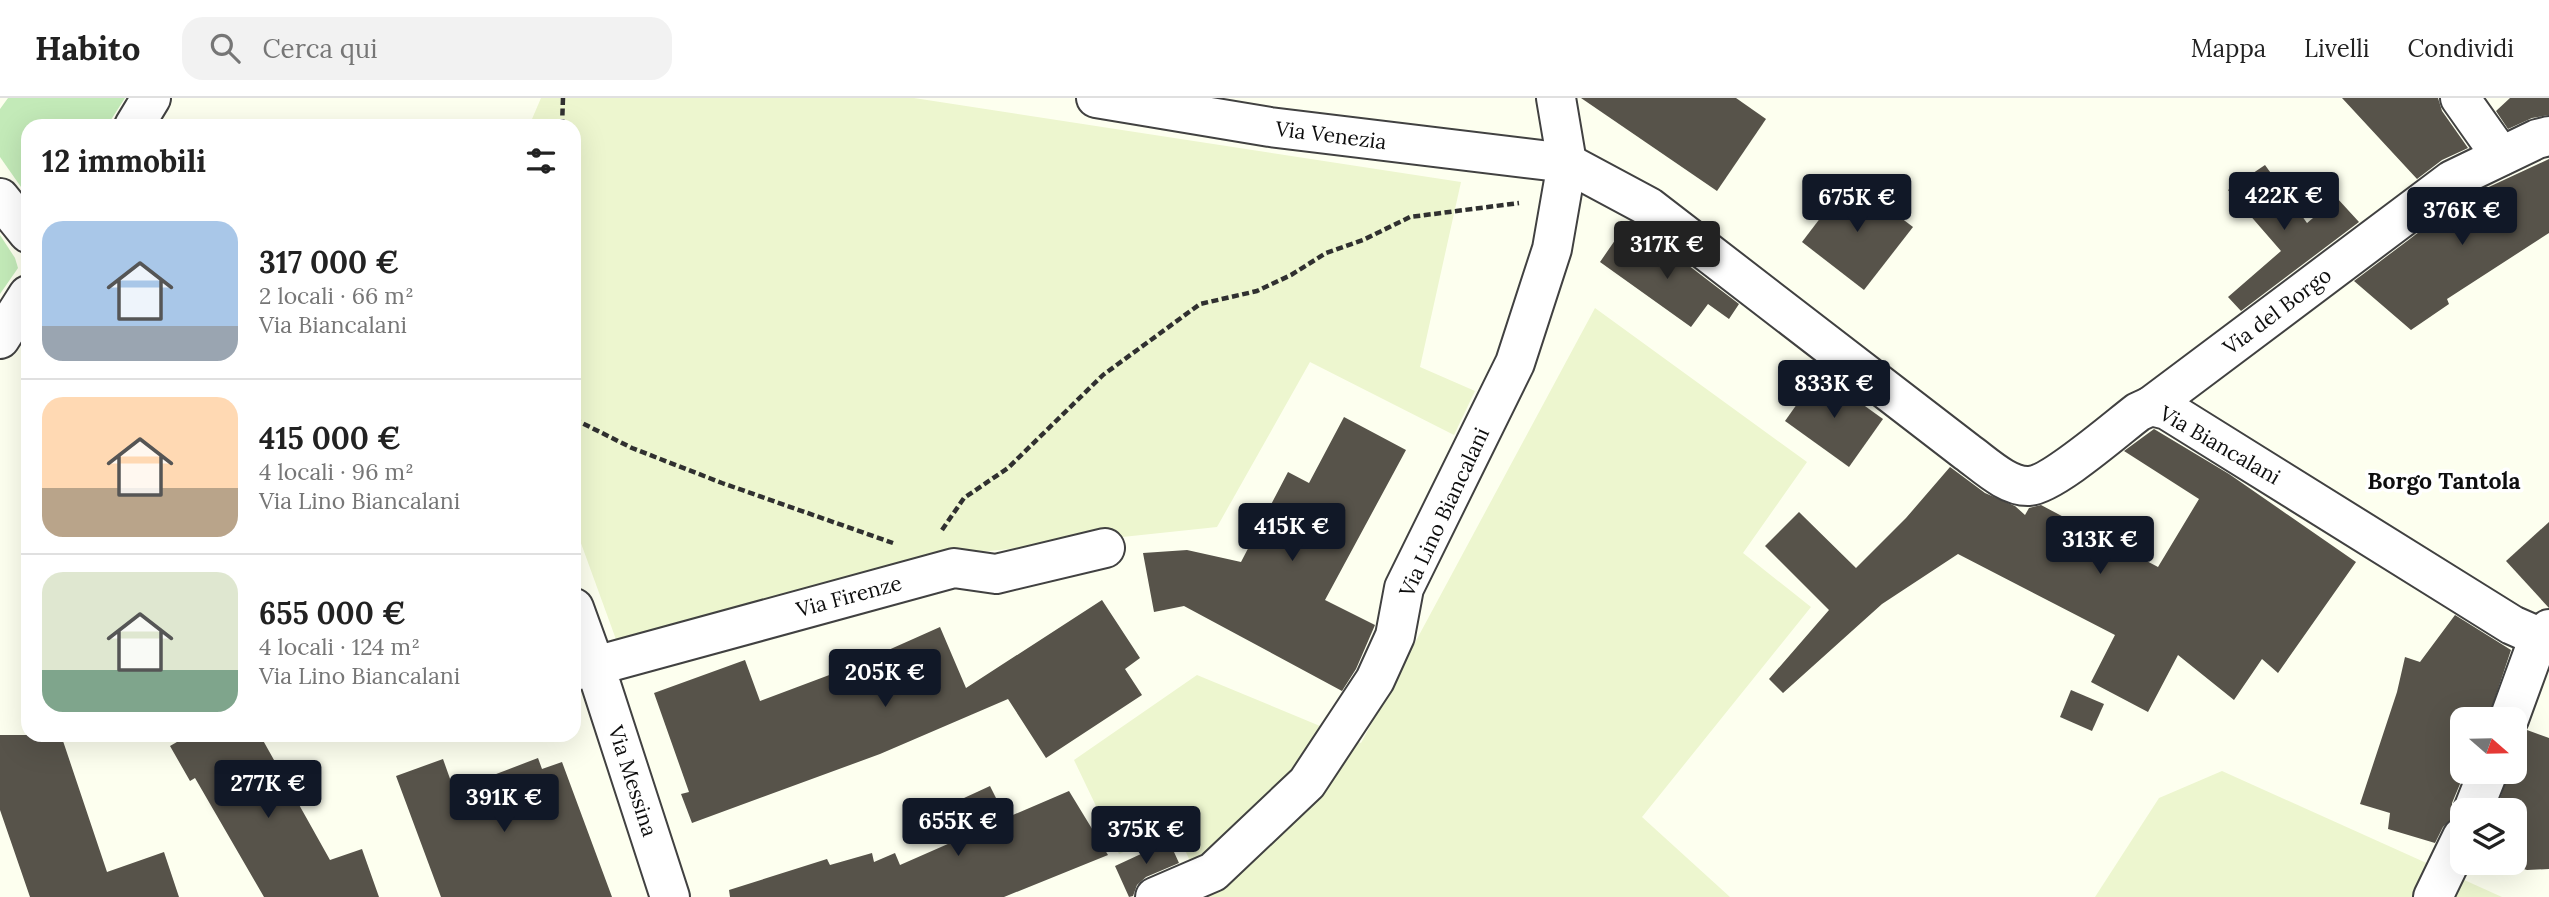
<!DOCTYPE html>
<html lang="it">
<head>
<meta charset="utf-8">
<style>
	body { margin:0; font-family:Lora,serif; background:#f2f2f2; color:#222; height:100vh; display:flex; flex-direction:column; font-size:26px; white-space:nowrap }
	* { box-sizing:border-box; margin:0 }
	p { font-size:23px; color:#767676 }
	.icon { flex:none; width:38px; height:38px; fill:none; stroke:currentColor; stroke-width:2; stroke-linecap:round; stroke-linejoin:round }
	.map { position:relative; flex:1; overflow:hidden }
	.drawer { position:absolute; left:21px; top:21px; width:560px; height:623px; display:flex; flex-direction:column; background:#fff; border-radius:21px; box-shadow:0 7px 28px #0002 }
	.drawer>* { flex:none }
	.needle { width:46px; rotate:110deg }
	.controls { position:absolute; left:2450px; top:609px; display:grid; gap:14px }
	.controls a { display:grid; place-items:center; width:77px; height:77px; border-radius:14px; background:#fff; box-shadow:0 7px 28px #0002; font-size:35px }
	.price { position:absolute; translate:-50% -60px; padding:0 16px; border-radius:7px; background:#111827; color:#fff; font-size:23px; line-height:46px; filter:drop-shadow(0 2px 4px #0008) }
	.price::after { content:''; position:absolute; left:50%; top:42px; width:21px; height:16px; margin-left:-10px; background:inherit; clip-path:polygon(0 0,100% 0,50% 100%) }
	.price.active { background:#222; color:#fff }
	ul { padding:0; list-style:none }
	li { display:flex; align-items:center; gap:21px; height:175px; padding:0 21px }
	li+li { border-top:2px solid #e0e0e0 }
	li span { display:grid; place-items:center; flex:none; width:196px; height:140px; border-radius:21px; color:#555 }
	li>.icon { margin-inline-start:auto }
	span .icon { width:84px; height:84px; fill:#fffc; stroke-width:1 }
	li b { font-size:30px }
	h2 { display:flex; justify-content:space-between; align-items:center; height:84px; padding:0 21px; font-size:30px }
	header { display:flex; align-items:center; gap:42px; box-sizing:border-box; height:98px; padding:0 35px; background:#fff; border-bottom:2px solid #e0e0e0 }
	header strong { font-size:33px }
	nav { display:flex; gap:38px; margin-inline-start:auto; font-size:24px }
	.search { width:490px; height:63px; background:#f2f2f2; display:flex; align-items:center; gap:18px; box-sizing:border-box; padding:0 24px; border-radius:21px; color:#767676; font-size:26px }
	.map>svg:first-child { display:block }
	.farmland { fill:#edf6cf }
	.green { fill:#c3eab8 }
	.building { fill:#57534a }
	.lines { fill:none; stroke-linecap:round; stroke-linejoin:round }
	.street-casing { stroke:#414141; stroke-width:42 }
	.path { stroke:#303030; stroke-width:4.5; stroke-dasharray:7 3.5; stroke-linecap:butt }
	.street { stroke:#fff; stroke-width:38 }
	.labels { text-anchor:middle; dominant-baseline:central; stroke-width:7; stroke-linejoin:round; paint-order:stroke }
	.street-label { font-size:21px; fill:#0e0e0e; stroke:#fff }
	.neighbourhood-label { font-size:23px; font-weight:bold; fill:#0e0e0e; stroke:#fff }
</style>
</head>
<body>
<header>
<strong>Habito</strong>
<div class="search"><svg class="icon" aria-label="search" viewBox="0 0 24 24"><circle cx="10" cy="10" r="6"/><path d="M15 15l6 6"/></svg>Cerca qui</div>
<nav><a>Mappa</a><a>Livelli</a><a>Condividi</a></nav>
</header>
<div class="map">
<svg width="2549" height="799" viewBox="0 0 2549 799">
	<rect width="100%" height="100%" fill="#fdffef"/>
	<g class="farmland">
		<path d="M541 0H914L1461 84 1420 269 1475 293 1454 337 1310 264 1217 429 934 459 618 547 574 426V28H529Z"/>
		<path d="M1595 210 1807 364 1743 455 1811 509 1642 719 1730 799H1166L1199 782 1175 731 1119 756 1074 662 1197 577 1361 645Z"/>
		<path d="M2222 673 2502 799H2095L2159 700Z"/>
	</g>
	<g class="green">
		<path d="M8 0H125L107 28H28V99L0 59V11Z"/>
		<path d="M0 137 15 160 18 170 0 196Z"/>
	</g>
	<g class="building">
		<path d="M1581 0H1736L1766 21 1717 93Z"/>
		<path d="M2342 0H2438L2442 13 2468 50 2442 62 2417 81Z"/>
		<path d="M2510 0H2549V17L2532 20 2508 31 2496 13Z"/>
		<path d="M2549 61V135L2447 201 2449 206 2411 232 2354 183 2463 101Z"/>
		<path d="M2265 67 2307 125 2337 100 2359 124 2241 213 2228 199 2281 153 2228 92Z"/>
		<path d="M1850 81 1913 129 1864 192 1802 144Z"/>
		<path d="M1620 135 1659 163 1667 151 1739 206 1729 221 1708 206 1691 229 1600 164Z"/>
		<path d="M1819 275 1883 321 1849 369 1785 323Z"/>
		<path d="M1344 319 1406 352 1325 502 1375 527 1356 571 1342 593 1184 508 1154 514 1143 455 1187 452 1241 464 1288 374 1309 385Z"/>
		<path d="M2154 331 2229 376 2356 464 2278 575 2262 561 2234 602 2178 557 2148 614 2091 584 2115 537 1958 456 1882 506 1783 595 1769 581 1829 512 1765 448 1799 414 1856 470 1906 420 1950 369 1985 395 2015 408 2025 417 2029 410 2041 407 2158 469 2199 401 2124 353Z"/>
		<path d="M2549 424V510L2506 463Z"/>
		<path d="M1102 502 1140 560 1125 571 1142 597 1046 660 1008 601 880 656 692 725 681 696 689 694 654 595 745 562 760 603 848 570 940 529 966 590Z"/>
		<path d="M2455 517 2511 552 2488 621H2462V674H2465L2452 705 2453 720 2443 729 2435 745 2388 731 2390 715 2360 706 2397 594 2405 559 2420 564Z"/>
		<path d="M2071 592 2104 606 2092 633 2060 619Z"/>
		<path d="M2527 632 2549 640V771L2527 772 2502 765H2515V712H2496L2509 674H2515V642Z"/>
		<path d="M0 637H61L107 774 164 754 179 799H30L0 712Z"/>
		<path d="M189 637H260L330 762 362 751 379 799H264L195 680 190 683 170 648Z"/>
		<path d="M538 660 542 671 562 664 612 799H441L396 678 443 661 454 692Z"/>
		<path d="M990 688 1006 720 1069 693 1108 757 1004 799H730L729 792 827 761 830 767 872 755 874 764 895 755 900 767 966 738 951 706Z"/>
		<path d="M1169 743 1179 765 1146 779 1137 787 1133 798 1129 799 1115 768Z"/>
	</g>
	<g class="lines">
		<g class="street-casing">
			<g id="street">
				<path d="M1096 0 1270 29 1567 65 1649 109 1967 354C1984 366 2007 389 2029 388 2052 387 2117 330 2138 314L2151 308 2167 312 2512 527 2539 539"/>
				<path d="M2460 0 2501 58"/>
				<path d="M134 28 151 0"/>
				<path d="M0 100 28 135"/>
				<path d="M0 241 28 197"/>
				<path d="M2151 308 2452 82 2537 41 2549 38"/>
				<path d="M574 510 595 568 574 573"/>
				<path d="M2509 621 2539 539 2549 531"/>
				<path d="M2473 712 2488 674"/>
				<path d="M670 799 595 568 954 470 996 476 1105 450"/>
				<path d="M1155 799 1213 774 1307 685 1375 582 1395 538 1404 490 1515 265 1552 151 1567 65 1556 0"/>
				<path d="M2433 799 2462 739"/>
			</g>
		</g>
		<g class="path">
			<path d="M562 28 563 0"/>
			<path d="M574 321 632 350 722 385 893 445"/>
			<path d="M942 432 964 400 1008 370 1103 277 1200 206 1257 193 1291 177 1326 155 1363 142 1410 119 1519 105"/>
		</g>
		<use href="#street" class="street"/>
	</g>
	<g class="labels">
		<g class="street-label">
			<text transform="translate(1331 37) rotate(7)">Via Venezia</text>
			<text transform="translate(2277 213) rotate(-37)">Via del Borgo</text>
			<text transform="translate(2220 347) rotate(30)">Via Biancalani</text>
			<text transform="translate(1444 414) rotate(-65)">Via Lino Biancalani</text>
			<text transform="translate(849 498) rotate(-15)">Via Firenze</text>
			<text transform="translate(633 683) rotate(72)">Via Messina</text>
		</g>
		<g class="neighbourhood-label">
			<text x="2444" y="382">Borgo Tantola</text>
		</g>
	</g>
</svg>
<div class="controls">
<a><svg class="needle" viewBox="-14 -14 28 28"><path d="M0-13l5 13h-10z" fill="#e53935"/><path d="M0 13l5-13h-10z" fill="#767676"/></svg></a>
<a><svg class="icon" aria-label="layers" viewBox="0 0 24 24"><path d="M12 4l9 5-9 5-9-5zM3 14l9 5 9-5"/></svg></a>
</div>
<b class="price" style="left:2284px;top:134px">422K €</b>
<b class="price" style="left:1857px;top:136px">675K €</b>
<b class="price" style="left:2462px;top:149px">376K €</b>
<b class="price active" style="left:1667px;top:183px">317K €</b>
<b class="price" style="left:1834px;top:322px">833K €</b>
<b class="price" style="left:1292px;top:465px">415K €</b>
<b class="price" style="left:2100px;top:478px">313K €</b>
<b class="price" style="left:885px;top:611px">205K €</b>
<b class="price" style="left:268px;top:722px">277K €</b>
<b class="price" style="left:504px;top:736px">391K €</b>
<b class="price" style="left:958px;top:760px">655K €</b>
<b class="price" style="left:1146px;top:768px">375K €</b>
<section class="drawer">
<h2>12 immobili<svg class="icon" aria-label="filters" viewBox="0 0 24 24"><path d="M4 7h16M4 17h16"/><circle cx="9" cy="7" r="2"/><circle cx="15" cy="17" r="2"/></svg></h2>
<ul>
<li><span style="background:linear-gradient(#a9c7e8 75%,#9aa5b1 0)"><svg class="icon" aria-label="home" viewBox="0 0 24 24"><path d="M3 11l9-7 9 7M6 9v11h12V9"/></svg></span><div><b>317 000 €</b><p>2 locali · 66 m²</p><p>Via Biancalani</p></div></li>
<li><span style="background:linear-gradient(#ffd9b3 65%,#b9a48a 0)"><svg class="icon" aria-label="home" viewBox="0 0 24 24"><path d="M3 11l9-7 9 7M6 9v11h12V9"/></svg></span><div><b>415 000 €</b><p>4 locali · 96 m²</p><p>Via Lino Biancalani</p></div></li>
<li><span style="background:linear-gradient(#dfe7d0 70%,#7fa58c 0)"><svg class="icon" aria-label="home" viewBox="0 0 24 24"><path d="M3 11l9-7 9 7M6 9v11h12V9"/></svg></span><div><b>655 000 €</b><p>4 locali · 124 m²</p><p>Via Lino Biancalani</p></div></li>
</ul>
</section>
</div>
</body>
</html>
